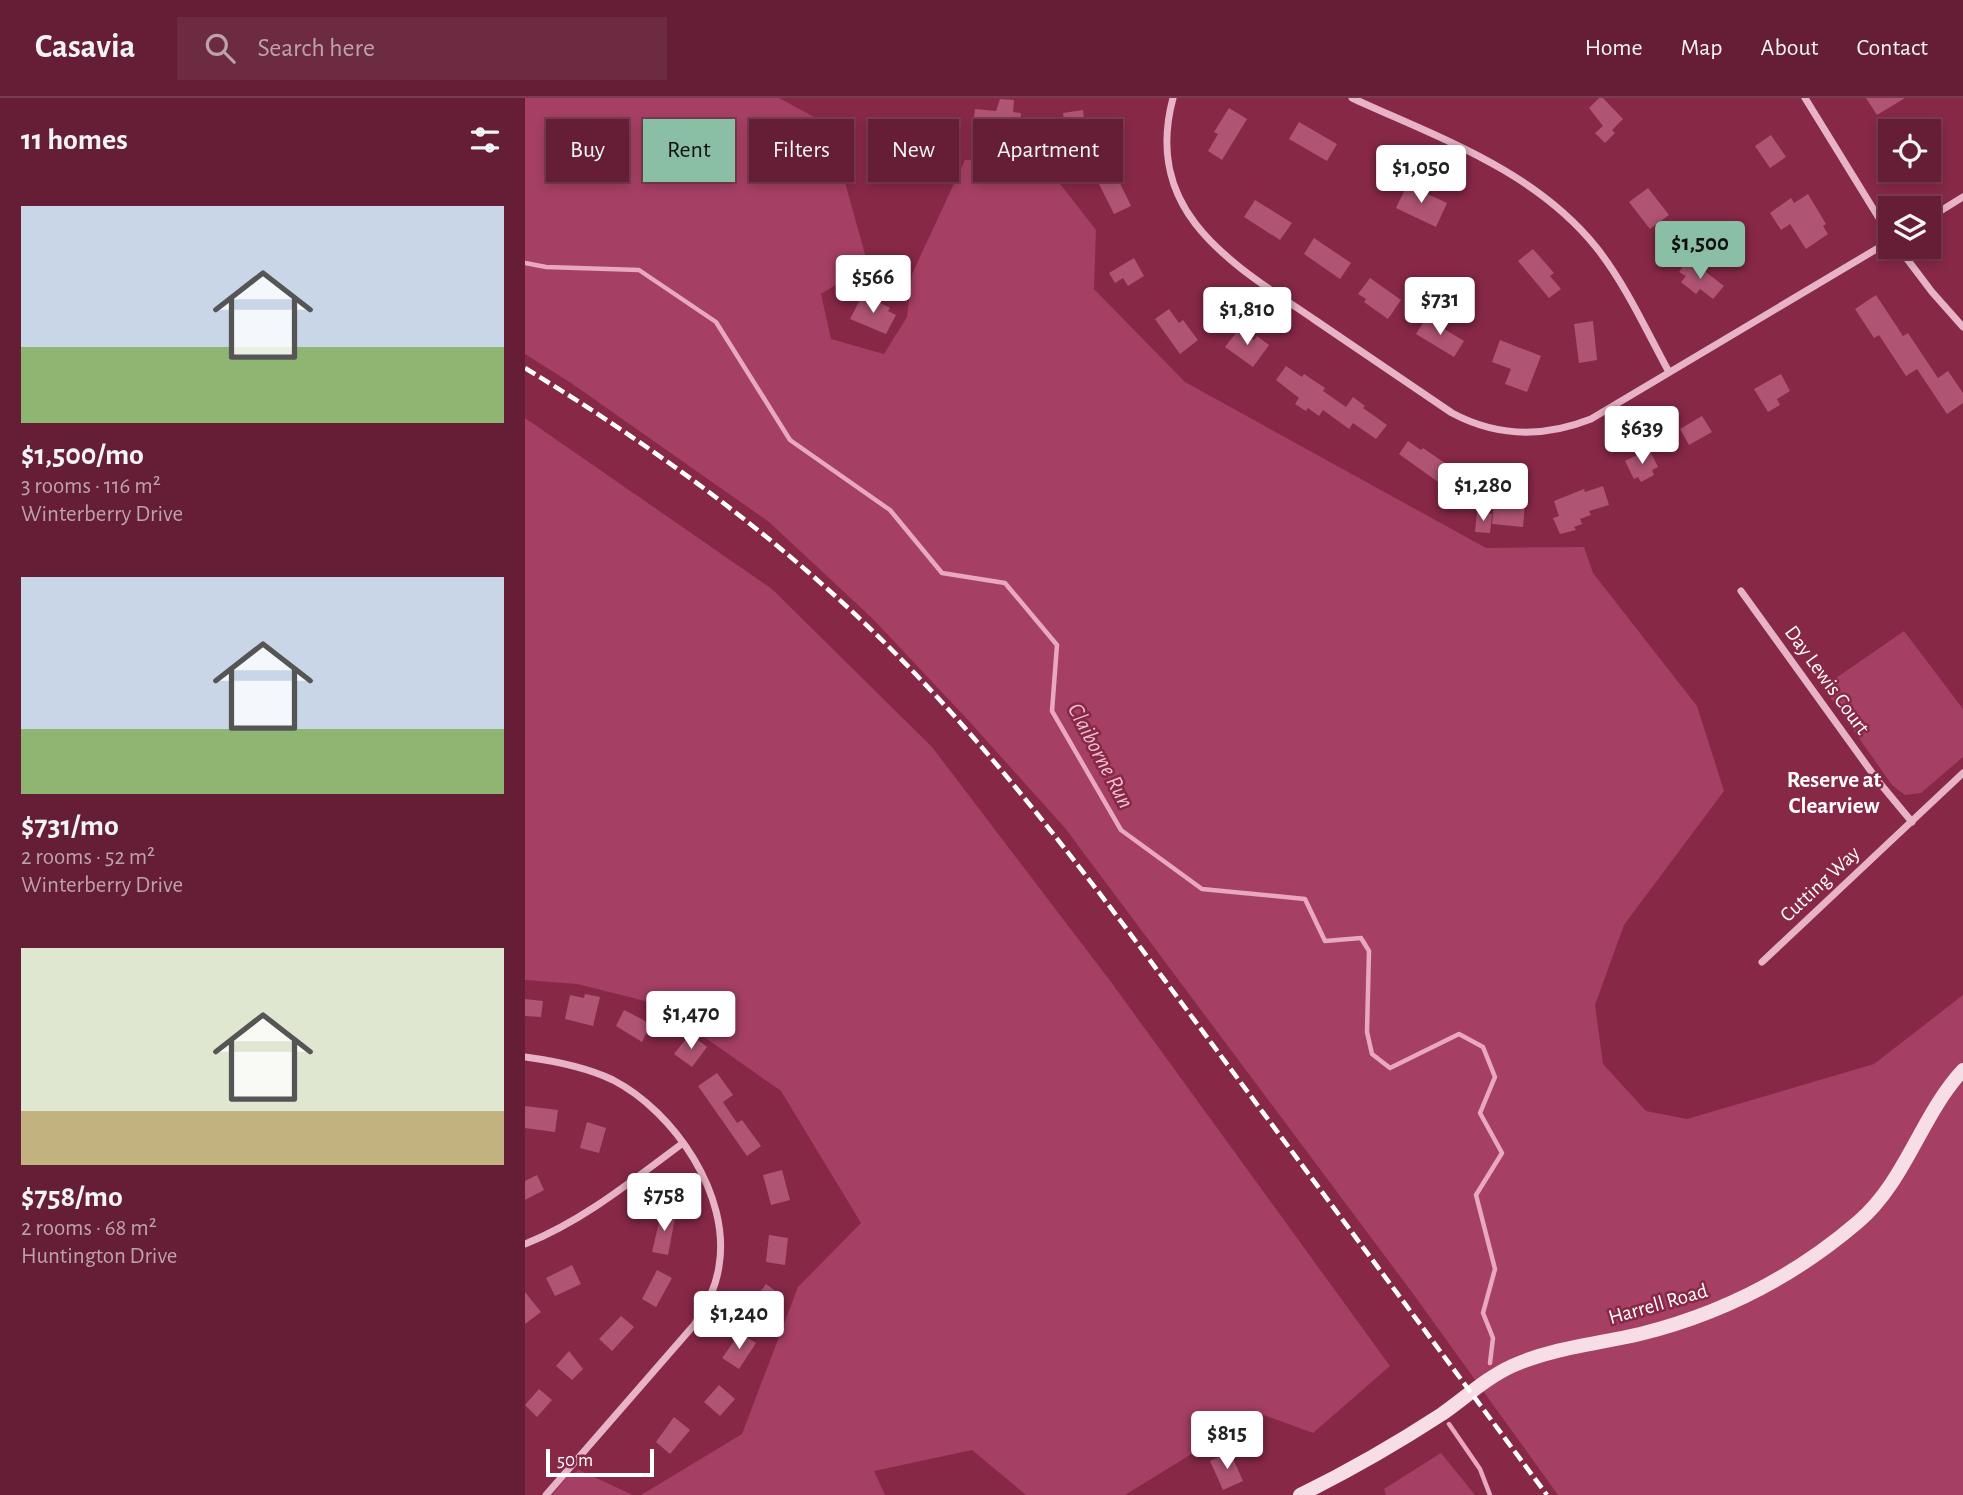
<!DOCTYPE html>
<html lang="en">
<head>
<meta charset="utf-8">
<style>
	body { margin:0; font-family:"Alegreya Sans",sans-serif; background:#6d2b41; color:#f1f3f6; height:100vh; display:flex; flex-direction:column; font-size:26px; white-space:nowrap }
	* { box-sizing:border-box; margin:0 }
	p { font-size:23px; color:#bca2ad }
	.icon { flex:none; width:38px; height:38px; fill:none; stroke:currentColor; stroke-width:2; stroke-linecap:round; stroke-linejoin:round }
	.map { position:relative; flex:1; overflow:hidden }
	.details { display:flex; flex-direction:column; background:#651e35; width:525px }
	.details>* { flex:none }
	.hud { position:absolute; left:21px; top:21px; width:665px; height:63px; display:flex; gap:14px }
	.buttons { position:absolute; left:1353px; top:21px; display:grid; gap:14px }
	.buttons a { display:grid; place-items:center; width:63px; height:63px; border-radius:0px; background:#651e35; box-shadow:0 4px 10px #0003,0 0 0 2px #793c50; font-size:35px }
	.scale { position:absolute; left:21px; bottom:18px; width:108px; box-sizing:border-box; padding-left:7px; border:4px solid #fff; border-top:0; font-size:19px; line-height:24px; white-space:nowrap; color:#fff; -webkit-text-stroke:5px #872847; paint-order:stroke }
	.price { position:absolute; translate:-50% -60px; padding:0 16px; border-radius:7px; background:#fff; color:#222; font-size:23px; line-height:46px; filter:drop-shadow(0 2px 4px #0008) }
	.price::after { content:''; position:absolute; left:50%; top:42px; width:21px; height:16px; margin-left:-10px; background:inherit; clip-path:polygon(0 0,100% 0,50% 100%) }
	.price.on { background:#8abfa5; color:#111 }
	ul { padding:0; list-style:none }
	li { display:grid; align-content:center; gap:14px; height:371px; padding:0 21px }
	li span { display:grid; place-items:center; height:217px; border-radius:0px; color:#555 }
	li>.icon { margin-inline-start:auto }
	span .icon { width:126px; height:126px; fill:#fffc; stroke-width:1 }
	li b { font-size:30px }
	h2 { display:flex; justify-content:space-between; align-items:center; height:84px; padding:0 21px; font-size:30px }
	.chip { padding:0 24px; border-radius:0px; background:#651e35; box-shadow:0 4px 10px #0003,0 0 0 2px #793c50; font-size:24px; line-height:63px }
	.chip.on { background:#8abfa5; color:#111 }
	header { display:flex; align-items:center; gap:42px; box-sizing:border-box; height:98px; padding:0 35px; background:#651e35; border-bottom:2px solid #793c50 }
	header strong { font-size:33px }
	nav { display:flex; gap:38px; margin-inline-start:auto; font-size:24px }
	.search { width:490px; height:63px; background:#6d2b41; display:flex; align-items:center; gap:18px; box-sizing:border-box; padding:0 24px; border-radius:0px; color:#bca2ad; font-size:26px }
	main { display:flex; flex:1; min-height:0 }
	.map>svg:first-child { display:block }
	.green { fill:#a53f63 }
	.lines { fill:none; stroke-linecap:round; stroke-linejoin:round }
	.stream { stroke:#e9a8bf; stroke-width:4.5 }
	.building { fill:#b05474 }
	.street { stroke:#e8b3c6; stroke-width:7 }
	.secondary { stroke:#f7dde6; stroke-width:14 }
	.rail { stroke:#fff; stroke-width:4.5; stroke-dasharray:12 5; stroke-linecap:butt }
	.labels { text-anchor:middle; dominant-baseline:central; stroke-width:5; stroke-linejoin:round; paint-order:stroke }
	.street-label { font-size:21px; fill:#fff; stroke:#872847 }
	.water-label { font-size:23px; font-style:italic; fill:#f0bfd0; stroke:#872847 }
	.neighbourhood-label { font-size:23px; font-weight:bold; fill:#fff; stroke:#872847 }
</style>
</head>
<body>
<header>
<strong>Casavia</strong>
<div class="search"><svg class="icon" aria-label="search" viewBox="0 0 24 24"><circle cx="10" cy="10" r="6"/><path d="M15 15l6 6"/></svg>Search here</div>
<nav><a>Home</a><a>Map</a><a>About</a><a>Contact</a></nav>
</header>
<main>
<section class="details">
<h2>11 homes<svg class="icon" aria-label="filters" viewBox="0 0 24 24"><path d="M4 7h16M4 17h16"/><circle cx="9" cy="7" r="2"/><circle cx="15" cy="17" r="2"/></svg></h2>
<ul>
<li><span style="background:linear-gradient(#c9d6e8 65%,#8fb573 0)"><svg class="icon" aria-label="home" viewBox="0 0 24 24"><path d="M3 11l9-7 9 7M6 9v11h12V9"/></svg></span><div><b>$1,500/mo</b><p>3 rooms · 116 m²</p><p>Winterberry Drive</p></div></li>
<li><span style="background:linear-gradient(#c9d6e8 70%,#8fb573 0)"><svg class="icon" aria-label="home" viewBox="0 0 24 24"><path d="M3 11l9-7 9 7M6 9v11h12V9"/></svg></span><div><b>$731/mo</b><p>2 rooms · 52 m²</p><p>Winterberry Drive</p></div></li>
<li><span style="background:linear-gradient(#dfe7d0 75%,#c2b280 0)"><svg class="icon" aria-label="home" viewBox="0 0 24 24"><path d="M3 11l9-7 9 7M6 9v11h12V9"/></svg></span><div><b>$758/mo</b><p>2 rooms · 68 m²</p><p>Huntington Drive</p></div></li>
</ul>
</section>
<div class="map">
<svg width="1438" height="1397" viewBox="0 0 1438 1397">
	<rect width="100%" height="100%" fill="#872847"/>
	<g class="green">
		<path d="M0 0H254L304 27 343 167 296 196 306 241 359 256 382 219 387 176 440 62 514 59 571 132 569 191 660 284 961 450 1059 449 1068 475 1172 608 1199 693 1099 827 1070 907 1078 966 1121 1013 1162 1021 1349 966 1438 897V1397H1033L889 1197 540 730 443 622 348 521 244 424 46 285 0 256Z"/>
		<path d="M0 320 247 491 407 649 586 884 865 1268 788 1335 733 1315 600 1397H501L447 1352 349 1373 360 1397H116L217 1336 273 1189 336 1125 256 993 132 906 52 886 0 882Z"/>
		<path d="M1379 533 1438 611V659L1396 695 1380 697 1367 687 1298 589Z"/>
		<path d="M916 1355 950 1397H861L859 1391Z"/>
		<path d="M54 1372 108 1397H27L43 1378Z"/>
	</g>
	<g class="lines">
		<g class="stream">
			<path d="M0 165 21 169 114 172 191 224 265 342 365 412 417 475 480 485 532 547 527 613 596 732 677 791 780 801 800 843 836 840 844 853 842 934 847 956 865 970 934 936 958 949 970 979 955 1015 977 1055 951 1097 970 1171 958 1215 968 1240 965 1265"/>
			<path d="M924 1326 955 1371 965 1397"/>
		</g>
	</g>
	<g class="building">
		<path d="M1074 0H1078L1098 21 1087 32 1090 35 1080 45 1070 35 1078 28 1064 10Z"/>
		<path d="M1341 0H1380L1352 17Z"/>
		<path d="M475 1 489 2 488 14 496 15 495 31 490 30V36L448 29 450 11 471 13Z"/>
		<path d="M704 10 722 21 697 62 683 53 693 36 689 34Z"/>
		<path d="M558 12 563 57 538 60 536 45 542 44 538 15Z"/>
		<path d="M774 24 812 46 802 63 764 41Z"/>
		<path d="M1246 37 1261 59 1245 70 1230 48Z"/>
		<path d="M589 73 606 108 589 116 572 82Z"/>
		<path d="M884 83 898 89 896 93 922 105 911 129 871 110Z"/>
		<path d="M1123 90 1144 117 1125 131 1104 104Z"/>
		<path d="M1283 96 1301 126 1298 128 1303 136 1281 151 1265 126 1256 132 1245 115 1266 100 1269 105Z"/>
		<path d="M730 102 767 125 755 142 719 119Z"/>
		<path d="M789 140 826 165 815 181 779 156Z"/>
		<path d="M1008 151 1029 175 1025 178 1036 191 1024 200 993 163Z"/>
		<path d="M609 160 619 178 603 188 598 180 590 185 584 175Z"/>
		<path d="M1161 164 1167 168 1169 165 1199 188 1188 201 1175 191 1171 196 1156 184 1161 178 1154 174Z"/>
		<path d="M845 180 876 202 863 221 839 204 841 201 833 196Z"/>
		<path d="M338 196 365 210 363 213 371 217 361 236 325 221Z"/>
		<path d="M1351 197 1378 238 1383 235 1413 280 1423 273 1438 295V305L1422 316 1392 271 1381 278 1354 237 1349 240 1330 211Z"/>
		<path d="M644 211 654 225 658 222 673 242 655 256 630 221Z"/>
		<path d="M901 220 939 243 929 259 891 236Z"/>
		<path d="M1068 223 1072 262 1054 265 1049 226Z"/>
		<path d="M714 231 729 242 732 238 744 247 728 269 700 249Z"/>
		<path d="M975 242 1016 258 1002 294 980 286 986 271 967 264Z"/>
		<path d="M761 268 777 279 779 276 800 290 798 293 821 309 828 299 840 308 838 310 862 327 851 341 828 325 824 331 798 312 794 318 783 310 781 313 770 306 774 300 751 282Z"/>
		<path d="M1256 276 1265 293 1252 301 1255 307 1243 314 1229 291Z"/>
		<path d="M1177 318 1187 334 1164 347 1155 331Z"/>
		<path d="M883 343 896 352 898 350 924 368 913 384 874 356Z"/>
		<path d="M1124 351 1133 369 1127 372 1129 377 1116 384 1113 379 1109 381 1100 363Z"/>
		<path d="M1078 388 1084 407 1064 413 1066 417 1055 421 1057 426 1049 429 1051 432 1035 436 1028 420 1034 418 1029 403 1059 391 1060 394Z"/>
		<path d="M969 402 1000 405 998 429 967 426Z"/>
		<path d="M952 414 967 416 965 435 950 434Z"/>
		<path d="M60 896 75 899 68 928 40 921 45 897 59 900Z"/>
		<path d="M0 901 18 903 16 919 0 918Z"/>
		<path d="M99 912 126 926 117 944 91 928Z"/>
		<path d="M165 936 182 949 167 969 149 956Z"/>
		<path d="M192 975 208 997 198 1004 212 1025 217 1022 236 1048 222 1058 173 988Z"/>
		<path d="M0 1008 33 1012 30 1034 0 1030Z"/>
		<path d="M62 1024 81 1030 74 1055 55 1050Z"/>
		<path d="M257 1072 265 1102 246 1107 238 1077Z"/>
		<path d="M12 1077 19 1092 0 1102V1083Z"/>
		<path d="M137 1112 151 1115 143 1157 127 1154Z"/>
		<path d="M244 1137 263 1140 260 1167 241 1164Z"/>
		<path d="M47 1167 56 1186 30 1198 21 1180Z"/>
		<path d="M132 1172 147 1180 131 1209 117 1201Z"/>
		<path d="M241 1186 257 1198 240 1221 224 1210Z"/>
		<path d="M0 1194 16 1214 0 1226Z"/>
		<path d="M96 1218 109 1229 87 1253 74 1241Z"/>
		<path d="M215 1235 231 1245 214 1271 197 1260Z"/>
		<path d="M44 1253 58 1271 47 1282 31 1268Z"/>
		<path d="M194 1287 210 1301 195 1318 179 1304Z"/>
		<path d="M14 1291 27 1302 12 1319 0 1307Z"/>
		<path d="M149 1319 165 1332 145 1356 131 1344Z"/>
		<path d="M705 1354 718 1383 698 1392 685 1363Z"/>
	</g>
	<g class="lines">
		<g class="street">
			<path d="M648 0C617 116 708 166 790 222 836 253 881 284 927 315 972 339 1018 340 1066 321L1365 143"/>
			<path d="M827 0C914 40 1009 72 1071 149 1101 187 1121 232 1144 274"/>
			<path d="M1280 0 1365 138"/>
			<path d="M1404 120 1438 99"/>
			<path d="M1373 149 1407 194 1438 229"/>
			<path d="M1216 493 1353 683 1387 724"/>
			<path d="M1237 864 1438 675"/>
			<path d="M0 959C30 963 61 969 88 982 150 1014 206 1098 194 1168 191 1190 181 1208 169 1227L21 1397"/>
			<path d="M0 1146C58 1123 108 1082 158 1045"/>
		</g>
		<path class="secondary" d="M775 1397C824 1373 871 1346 917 1316 940 1300 961 1280 987 1268 1027 1250 1072 1246 1115 1236 1196 1216 1270 1178 1333 1124 1381 1083 1396 1017 1438 972"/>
		<path class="rail" d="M0 270C131 350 257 442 366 551 451 636 525 730 598 826L1022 1397"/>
	</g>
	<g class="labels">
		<g class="street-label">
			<text transform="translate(1302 582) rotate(54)">Day Lewis Court</text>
			<text transform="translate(1295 786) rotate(-43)">Cutting Way</text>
			<text transform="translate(1133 1206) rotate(-16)">Harrell Road</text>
		</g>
		<g class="water-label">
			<text transform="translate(575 658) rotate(62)">Claiborne Run</text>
		</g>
		<g class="neighbourhood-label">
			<text x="1309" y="682">Reserve at<tspan x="1309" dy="26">Clearview</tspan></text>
		</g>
	</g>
</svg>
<div class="buttons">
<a><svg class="icon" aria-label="locate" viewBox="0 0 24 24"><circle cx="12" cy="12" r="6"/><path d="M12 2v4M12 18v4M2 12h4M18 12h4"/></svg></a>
<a><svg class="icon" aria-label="layers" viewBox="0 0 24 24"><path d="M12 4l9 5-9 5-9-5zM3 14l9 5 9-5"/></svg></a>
</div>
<div class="scale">50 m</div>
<b class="price" style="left:896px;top:107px">$1,050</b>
<b class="price on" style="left:1175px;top:183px">$1,500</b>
<b class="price" style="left:348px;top:217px">$566</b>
<b class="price" style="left:915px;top:239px">$731</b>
<b class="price" style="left:722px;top:249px">$1,810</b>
<b class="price" style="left:1117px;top:368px">$639</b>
<b class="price" style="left:958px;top:425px">$1,280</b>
<b class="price" style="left:166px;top:953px">$1,470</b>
<b class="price" style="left:139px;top:1135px">$758</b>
<b class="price" style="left:214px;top:1253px">$1,240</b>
<b class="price" style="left:702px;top:1373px">$815</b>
<div class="hud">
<a class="chip">Buy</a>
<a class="chip on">Rent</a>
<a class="chip">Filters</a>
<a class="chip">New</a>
<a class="chip">Apartment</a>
</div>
</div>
</main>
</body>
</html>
